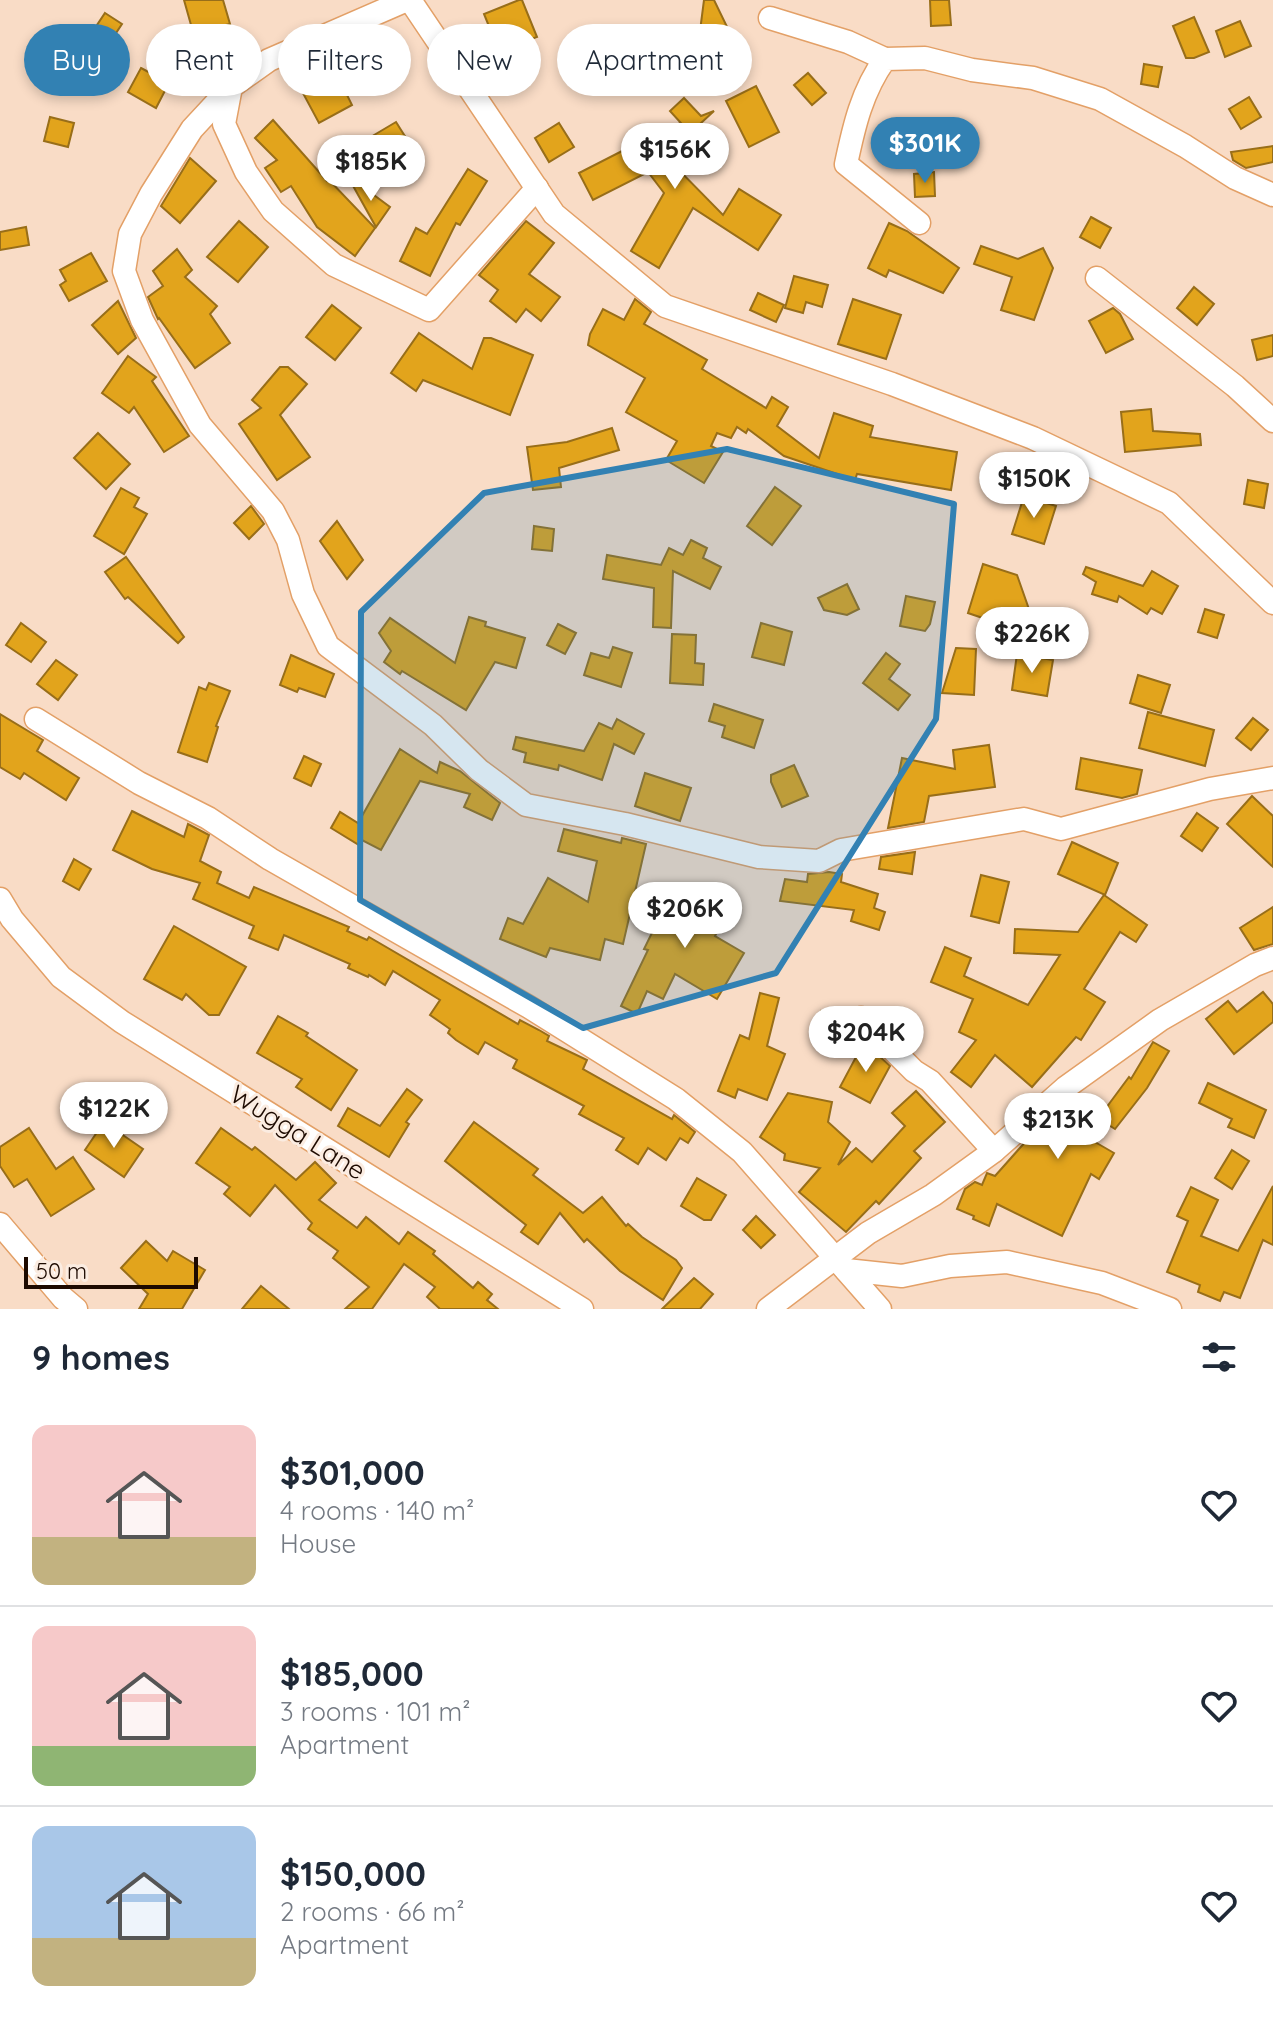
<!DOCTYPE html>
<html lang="en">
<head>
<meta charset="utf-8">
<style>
	body { margin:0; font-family:Quicksand,sans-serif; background:#f2f2f3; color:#1f2937; height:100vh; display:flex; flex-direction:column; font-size:30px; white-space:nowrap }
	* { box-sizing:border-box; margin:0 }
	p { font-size:26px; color:#747a83 }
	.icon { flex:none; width:44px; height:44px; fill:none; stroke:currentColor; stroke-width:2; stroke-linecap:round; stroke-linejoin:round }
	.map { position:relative; height:1309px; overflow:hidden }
	.details { display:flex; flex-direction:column; background:#fff; flex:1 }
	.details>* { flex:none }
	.hud { position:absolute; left:24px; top:24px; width:800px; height:72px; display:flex; gap:16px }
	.scale { position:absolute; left:24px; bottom:20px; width:174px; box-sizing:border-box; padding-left:8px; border:4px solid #1d0a00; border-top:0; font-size:22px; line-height:28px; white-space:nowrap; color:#1d0a00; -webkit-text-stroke:6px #fbece1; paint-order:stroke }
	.price { position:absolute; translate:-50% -68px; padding:0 18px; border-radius:28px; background:#fff; color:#222; font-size:26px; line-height:52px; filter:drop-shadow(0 2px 4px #0008) }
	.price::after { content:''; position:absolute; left:50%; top:48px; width:24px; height:18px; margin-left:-12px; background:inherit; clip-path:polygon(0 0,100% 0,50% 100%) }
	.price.on { background:#3281b3; color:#fff }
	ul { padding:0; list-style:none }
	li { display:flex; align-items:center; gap:24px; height:200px; padding:0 32px }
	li+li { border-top:2px solid #e0e1e3 }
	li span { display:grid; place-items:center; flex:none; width:224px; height:160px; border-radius:16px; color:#555 }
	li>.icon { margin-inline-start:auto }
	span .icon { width:96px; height:96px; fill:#fffc; stroke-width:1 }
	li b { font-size:34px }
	h2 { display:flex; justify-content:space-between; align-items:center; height:96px; padding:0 32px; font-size:34px }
	.tag { padding:0 28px; border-radius:36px; background:#fff; box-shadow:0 4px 12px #0003; font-size:28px; line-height:72px }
	.tag.on { background:#3281b3; color:#fff }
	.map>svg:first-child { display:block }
	.building { fill:#e2a41c; stroke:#986e19; stroke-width:2 }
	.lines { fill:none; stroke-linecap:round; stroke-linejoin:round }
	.street-casing { stroke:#e3a067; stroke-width:25 }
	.street { stroke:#fff; stroke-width:22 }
	.marked { fill:#3281b3; fill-opacity:0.2; stroke:#3281b3; stroke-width:6; stroke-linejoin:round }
	.labels { text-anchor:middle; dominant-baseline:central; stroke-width:6; stroke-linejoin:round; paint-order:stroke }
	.street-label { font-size:26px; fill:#1d0a00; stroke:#fbece1 }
</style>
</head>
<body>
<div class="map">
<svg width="1273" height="1309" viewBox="0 0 1273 1309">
	<rect width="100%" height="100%" fill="#f9dcc6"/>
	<g class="building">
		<path d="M184 0H223L230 24 193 32Z"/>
		<path d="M519 0H522L537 37 499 51 484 14Z"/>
		<path d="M704 0H714L731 35 700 31Z"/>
		<path d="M930 0H949L951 25 931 26Z"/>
		<path d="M105 13 122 24 108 45 91 34Z"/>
		<path d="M1194 17 1209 52 1194 58H1186L1173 26Z"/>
		<path d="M1240 21 1251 46 1225 57 1216 31Z"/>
		<path d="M376 42 392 69 347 95 352 105 319 123 290 69 323 52 332 68Z"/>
		<path d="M1144 64 1162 67 1158 87 1141 84Z"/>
		<path d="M141 68 169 83 156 108 128 92Z"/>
		<path d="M808 73 826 93 812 105 794 85Z"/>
		<path d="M756 86 779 132 749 147 726 101Z"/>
		<path d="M1249 97 1261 117 1241 129 1229 109Z"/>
		<path d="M684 98 701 116 714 111 673 149 674 153 665 156 723 215 739 189 781 215 758 250 693 208 659 268 631 251 664 193 648 172 593 200 579 173 630 147 628 142 681 123 670 111Z"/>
		<path d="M50 117 74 123 68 147 44 141Z"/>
		<path d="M273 120 327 181 329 180 375 228 355 256 317 227 291 186 281 192 265 168 277 160 255 138Z"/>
		<path d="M396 122 413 149 380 168 364 141Z"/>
		<path d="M559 123 574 147 549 162 535 138Z"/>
		<path d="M1273 146V162L1246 168 1233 160 1231 152Z"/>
		<path d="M190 158 216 181 180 223 161 206Z"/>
		<path d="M468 169 487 181 460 225 456 223 430 276 400 261 416 228 427 234Z"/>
		<path d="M934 172 935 196 915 197 914 174Z"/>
		<path d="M347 175 390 207 376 227Z"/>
		<path d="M1091 217 1111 228 1100 248 1080 237Z"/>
		<path d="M239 221 268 247 238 282 207 257Z"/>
		<path d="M526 221 554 243 529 274 560 297 541 321 526 309 516 322 490 301 498 290 479 275Z"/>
		<path d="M889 223 907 231 959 268 943 293 889 270 886 277 868 268Z"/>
		<path d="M26 227 29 245 0 250V232Z"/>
		<path d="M981 246 1018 259 1043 248 1053 268 1034 320 1001 310 1012 277 974 264Z"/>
		<path d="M177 249 192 270 185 277 217 306 210 314 230 343 195 368 159 318 158 319 148 297 163 286 153 271Z"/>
		<path d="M91 253 107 281 69 301 60 285 66 281 60 270Z"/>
		<path d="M794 276 828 285 822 307 806 302 803 313 785 308Z"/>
		<path d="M1194 287 1214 304 1197 325 1177 308Z"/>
		<path d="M758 293 784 305 776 322 750 310Z"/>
		<path d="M635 299 651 312 644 324 707 360 702 369 766 408 772 397 788 407 777 426 819 458 834 413 873 426 870 437 957 452 951 490 857 474 855 480 784 456 748 429 746 433 737 427 731 438 717 433 711 446 723 452 704 483 666 460 677 441 626 412 645 378 588 345 590 334 603 309 624 320Z"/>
		<path d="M853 299 901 315 886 359 838 344Z"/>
		<path d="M118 301 136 338 118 354 92 325Z"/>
		<path d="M332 305 361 328 335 360 306 337Z"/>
		<path d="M1113 308 1120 314 1133 339 1106 353 1089 321Z"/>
		<path d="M419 333 472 369 484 338H491L533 355 510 415 423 380 416 391 391 373Z"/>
		<path d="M1273 335V356L1257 360 1252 340Z"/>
		<path d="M128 356 156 377 152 381 189 436 164 452 134 407 129 413 102 393Z"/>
		<path d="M280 367H288L307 384 280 415 310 457 277 480 239 424 261 408 252 400Z"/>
		<path d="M1151 409 1153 431 1200 434 1201 445 1125 452 1121 412Z"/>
		<path d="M612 428 619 450 559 468 561 487 533 490 527 447 567 442Z"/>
		<path d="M98 433 130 464 106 489 74 458Z"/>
		<path d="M1248 480 1268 484 1264 508 1244 504Z"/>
		<path d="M775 487 801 506 772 545 747 526Z"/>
		<path d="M121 488 139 498 134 507 147 514 124 554 94 536Z"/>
		<path d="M1024 496 1056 506 1044 544 1012 534Z"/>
		<path d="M251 506 264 524 249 539 234 523Z"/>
		<path d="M337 521 363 560 347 579 320 541Z"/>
		<path d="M534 526 554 529 552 551 532 549Z"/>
		<path d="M691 540 707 548 703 558 721 567 710 589 673 571 671 628 653 627 654 588 603 579 607 555 661 565 669 548 683 555Z"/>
		<path d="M126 557 184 637 178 643 128 597 125 599 105 572Z"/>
		<path d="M983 564 1017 575 1031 615 1003 625 968 613Z"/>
		<path d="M1086 567 1143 586 1152 571 1178 586 1162 614 1151 608 1147 614 1119 596 1117 602 1092 594 1096 582 1083 574Z"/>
		<path d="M847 584 859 609 847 615 824 610 818 598Z"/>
		<path d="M906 596 935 602 930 624 925 631 900 626Z"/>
		<path d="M1205 609 1224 615 1217 638 1198 632Z"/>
		<path d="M469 617 486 622 485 626 525 638 516 668 495 662 466 710 402 671 400 674 384 662 391 651 379 633 390 618 455 663Z"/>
		<path d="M21 623 46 642 31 662 6 645Z"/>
		<path d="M761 623 792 632 784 665 752 657Z"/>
		<path d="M558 624 576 633 565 654 547 645Z"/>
		<path d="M672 634 696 635 695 663 704 664 703 685 670 683Z"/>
		<path d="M613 647 632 653 621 687 584 675 591 653 609 658Z"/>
		<path d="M956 648 976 649 974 695 942 693Z"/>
		<path d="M886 653 900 664 889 679 910 695 898 710 863 683Z"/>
		<path d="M1017 654 1053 660 1047 696 1012 690Z"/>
		<path d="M291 655 334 674 325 697 299 688 297 692 280 685Z"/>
		<path d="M56 660 77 675 58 700 37 684Z"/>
		<path d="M1138 675 1170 685 1161 713 1130 703Z"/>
		<path d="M209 683 230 691 216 726 218 727 207 762 178 752 199 687 206 690Z"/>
		<path d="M714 704 763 720 754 748 722 737 725 726 709 721Z"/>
		<path d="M1148 712 1214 730 1205 766 1139 748Z"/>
		<path d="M0 714 43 740 37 751 79 778 66 800 24 773 20 779 0 767Z"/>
		<path d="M1253 718 1268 730 1251 750 1236 738Z"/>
		<path d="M617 719 644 734 634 754 614 744 602 780 559 765 558 770 524 762 526 753 513 749 516 737 584 751 599 723 612 729Z"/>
		<path d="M989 745 995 787 929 796 924 822 888 828 902 758 955 769 953 750Z"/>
		<path d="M400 749 437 773 440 762 460 771 500 803 492 820 464 807 470 794 420 781 381 850 362 840 359 845 331 828 340 812 358 823Z"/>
		<path d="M304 756 321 764 311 786 294 778Z"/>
		<path d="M1081 758 1142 770 1137 794 1122 798 1076 789Z"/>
		<path d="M794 765 808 796 782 807 771 782V775Z"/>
		<path d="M645 773 691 788 680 821 635 806Z"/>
		<path d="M1252 796 1273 816V867L1227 824Z"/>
		<path d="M132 811 184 837 188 824 209 835 200 861 221 872 217 883 249 898 254 887 349 927 347 931 367 940 369 937 518 1024 520 1020 539 1030 549 1036 547 1041 587 1060 583 1069 672 1119 674 1115 695 1132 688 1143 680 1138 666 1160 648 1148 638 1164 616 1150 624 1138 579 1114 584 1106 513 1068 517 1060 485 1042 478 1054 456 1040 448 1033 450 1029 430 1015 440 1000 393 971 385 985 369 975 368 977 348 968 350 964 284 935 278 950 249 938 254 926 193 899 200 883 152 869 113 850Z"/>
		<path d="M1197 813 1218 828 1202 851 1181 836Z"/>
		<path d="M564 829 621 843 622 838 646 844 623 944 605 939 600 960 550 948 546 957 500 939 508 918 523 924 548 878 588 902 597 861 558 851Z"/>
		<path d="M1072 842 1118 863 1105 895 1058 874Z"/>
		<path d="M915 852 912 874 879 869 881 857Z"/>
		<path d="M74 859 91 869 79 890 63 881Z"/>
		<path d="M829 872 842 874 841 882 878 894 874 908 885 912 879 930 851 921 854 910 780 901 785 879 807 882 808 874Z"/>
		<path d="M981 875 1009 882 999 923 971 916Z"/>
		<path d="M676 884 729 909 715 936 744 953 717 999 675 974 663 999 647 991 637 1014 621 1006 648 950 644 949Z"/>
		<path d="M1104 895 1147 925 1136 942 1120 932 1084 989 1105 1002 1081 1040 1076 1037 1032 1087 995 1055 971 1087 951 1072 976 1040 959 1032 973 999 931 982 945 947 971 958 964 976 1028 1005 1060 955 1014 953 1015 929 1078 932Z"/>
		<path d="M1273 907V944L1254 950 1240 928Z"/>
		<path d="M174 926 246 967 219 1015H209L186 994 182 1000 144 979Z"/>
		<path d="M1263 992 1273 1004V1022L1234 1054 1206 1019 1228 1001 1237 1012Z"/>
		<path d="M760 993 779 998 767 1046 785 1054 767 1100 738 1089 735 1098 718 1091 740 1035 749 1039Z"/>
		<path d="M821 1011 843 1019 837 1036 814 1028Z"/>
		<path d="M278 1016 308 1033 306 1036 357 1070 331 1110 296 1087 302 1079 257 1053Z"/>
		<path d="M864 1042 890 1066 870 1103 840 1087Z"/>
		<path d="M1153 1042 1169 1051 1147 1088 1115 1129 1107 1124 1088 1138 1114 1153 1099 1179 1091 1174 1062 1236 997 1204 989 1226 973 1219 974 1216 957 1209 965 1189 975 1182 982 1185 987 1173 995 1176 1027 1140 1056 1114 1067 1128 1100 1101 1106 1108 1129 1077 1131 1079Z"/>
		<path d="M1208 1083 1266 1110 1254 1138 1228 1127 1232 1119 1199 1103Z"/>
		<path d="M407 1089 422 1100 406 1122 409 1124 389 1157 338 1126 348 1108 380 1126Z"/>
		<path d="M916 1091 945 1122 914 1151 921 1158 879 1204 876 1201 846 1232 799 1192 820 1168 784 1160 785 1154 760 1137 788 1093 832 1102 828 1122 850 1142 838 1165 856 1148 872 1162 905 1126 892 1113Z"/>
		<path d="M104 1122 143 1149 124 1177 85 1150Z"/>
		<path d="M474 1122 538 1169 533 1175 583 1213 602 1197 626 1226 628 1224 642 1237 676 1260 682 1268 663 1300 620 1271 587 1239 584 1242 560 1213 538 1244 521 1232 526 1225 445 1161Z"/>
		<path d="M29 1128 56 1169 73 1157 94 1189 51 1216 27 1179 14 1187 0 1166V1147Z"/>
		<path d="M221 1128 252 1150 255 1147 296 1180 315 1162 336 1183 319 1200 357 1228 366 1217 399 1244 408 1232 435 1251 433 1254 473 1288 478 1282 492 1294 487 1300 498 1309H440L427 1297 435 1287 404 1264 372 1309H345L369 1287 333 1258 338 1251 308 1229 312 1223 275 1185 250 1216 224 1194 230 1187 196 1163Z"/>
		<path d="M1232 1150 1249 1161 1232 1189 1215 1178Z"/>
		<path d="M697 1178 726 1195 711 1220H704L681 1206Z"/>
		<path d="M1273 1186V1245L1263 1240 1240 1298 1224 1292 1220 1301 1198 1292 1200 1285 1167 1272 1188 1221 1177 1216 1191 1187 1218 1200 1201 1236 1238 1251Z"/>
		<path d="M756 1216 775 1235 761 1248 743 1230Z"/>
		<path d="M146 1241 167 1261 173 1251 205 1270 182 1309H139L148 1294 121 1268Z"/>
		<path d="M694 1278 713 1294 700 1309H662Z"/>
		<path d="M261 1286 289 1309H242Z"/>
	</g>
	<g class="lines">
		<g class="street-casing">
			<g id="street">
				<path d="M407 0 269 60 231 87 224 124 246 172 273 211 334 265 429 310 537 188"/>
				<path d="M410 0 554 214 665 306 892 384 1033 438 1169 503 1273 603"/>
				<path d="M770 18 848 42 885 59"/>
				<path d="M231 87 192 129 151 194 130 234 124 271 142 320 200 425 273 511 288 540 303 594 328 646 433 725 479 770 526 805 625 824 759 857 819 861 841 850 1024 819 1061 829 1210 789 1273 778"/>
				<path d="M919 223 846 164C854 126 862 91 885 59L925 58 972 70 1033 78 1100 99 1185 146 1235 178 1273 195"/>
				<path d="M1097 278 1235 386 1273 421"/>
				<path d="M36 719 139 783 208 818 270 859 529 1007 676 1099 742 1152 880 1309"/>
				<path d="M0 899 12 919 61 977 122 1022 582 1309"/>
				<path d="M861 1018 914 1071 930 1081 994 1151"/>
				<path d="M0 1224 63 1298 76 1309"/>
				<path d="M846 1270 902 1276 950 1266 1007 1262 1102 1283 1170 1309"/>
				<path d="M768 1309 868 1233 933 1195 994 1151 1065 1088 1160 1020 1255 965 1273 958"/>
			</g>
		</g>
		<use href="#street" class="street"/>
	</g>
	<path class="marked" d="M727 449 954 504 936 719 776 973 583 1028 360 900 361 612 484 493Z"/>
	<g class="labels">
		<g class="street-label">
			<text transform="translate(298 1132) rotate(32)">Wugga Lane</text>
		</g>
	</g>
</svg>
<div class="scale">50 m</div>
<b class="price on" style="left:925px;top:185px">$301K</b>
<b class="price" style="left:675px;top:191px">$156K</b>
<b class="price" style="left:371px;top:203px">$185K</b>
<b class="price" style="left:1034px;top:520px">$150K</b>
<b class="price" style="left:1032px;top:675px">$226K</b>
<b class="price" style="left:685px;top:950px">$206K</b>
<b class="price" style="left:866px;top:1074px">$204K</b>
<b class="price" style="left:114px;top:1150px">$122K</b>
<b class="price" style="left:1058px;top:1161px">$213K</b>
<div class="hud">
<a class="tag on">Buy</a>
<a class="tag">Rent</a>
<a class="tag">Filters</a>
<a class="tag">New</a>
<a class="tag">Apartment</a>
</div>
</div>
<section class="details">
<h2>9 homes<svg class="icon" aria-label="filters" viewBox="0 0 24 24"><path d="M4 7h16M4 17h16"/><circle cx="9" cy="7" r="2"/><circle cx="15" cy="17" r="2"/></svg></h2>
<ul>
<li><span style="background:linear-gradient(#f6c9c9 70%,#c2b280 0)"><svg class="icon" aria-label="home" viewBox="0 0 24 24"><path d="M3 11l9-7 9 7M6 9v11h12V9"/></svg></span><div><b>$301,000</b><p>4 rooms · 140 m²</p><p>House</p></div><svg class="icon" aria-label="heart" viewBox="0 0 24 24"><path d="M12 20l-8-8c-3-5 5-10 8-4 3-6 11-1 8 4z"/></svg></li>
<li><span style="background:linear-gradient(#f6c9c9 75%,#8fb573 0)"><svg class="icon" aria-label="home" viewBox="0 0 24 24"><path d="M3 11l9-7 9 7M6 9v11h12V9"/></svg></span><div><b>$185,000</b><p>3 rooms · 101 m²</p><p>Apartment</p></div><svg class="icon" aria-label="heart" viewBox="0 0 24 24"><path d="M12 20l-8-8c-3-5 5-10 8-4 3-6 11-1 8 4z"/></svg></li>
<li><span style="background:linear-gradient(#a9c7e8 70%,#c2b280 0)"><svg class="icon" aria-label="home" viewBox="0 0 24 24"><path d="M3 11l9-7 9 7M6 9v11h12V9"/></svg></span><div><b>$150,000</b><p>2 rooms · 66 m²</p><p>Apartment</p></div><svg class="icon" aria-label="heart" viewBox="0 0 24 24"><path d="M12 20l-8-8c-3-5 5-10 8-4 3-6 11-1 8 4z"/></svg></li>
</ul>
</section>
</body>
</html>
